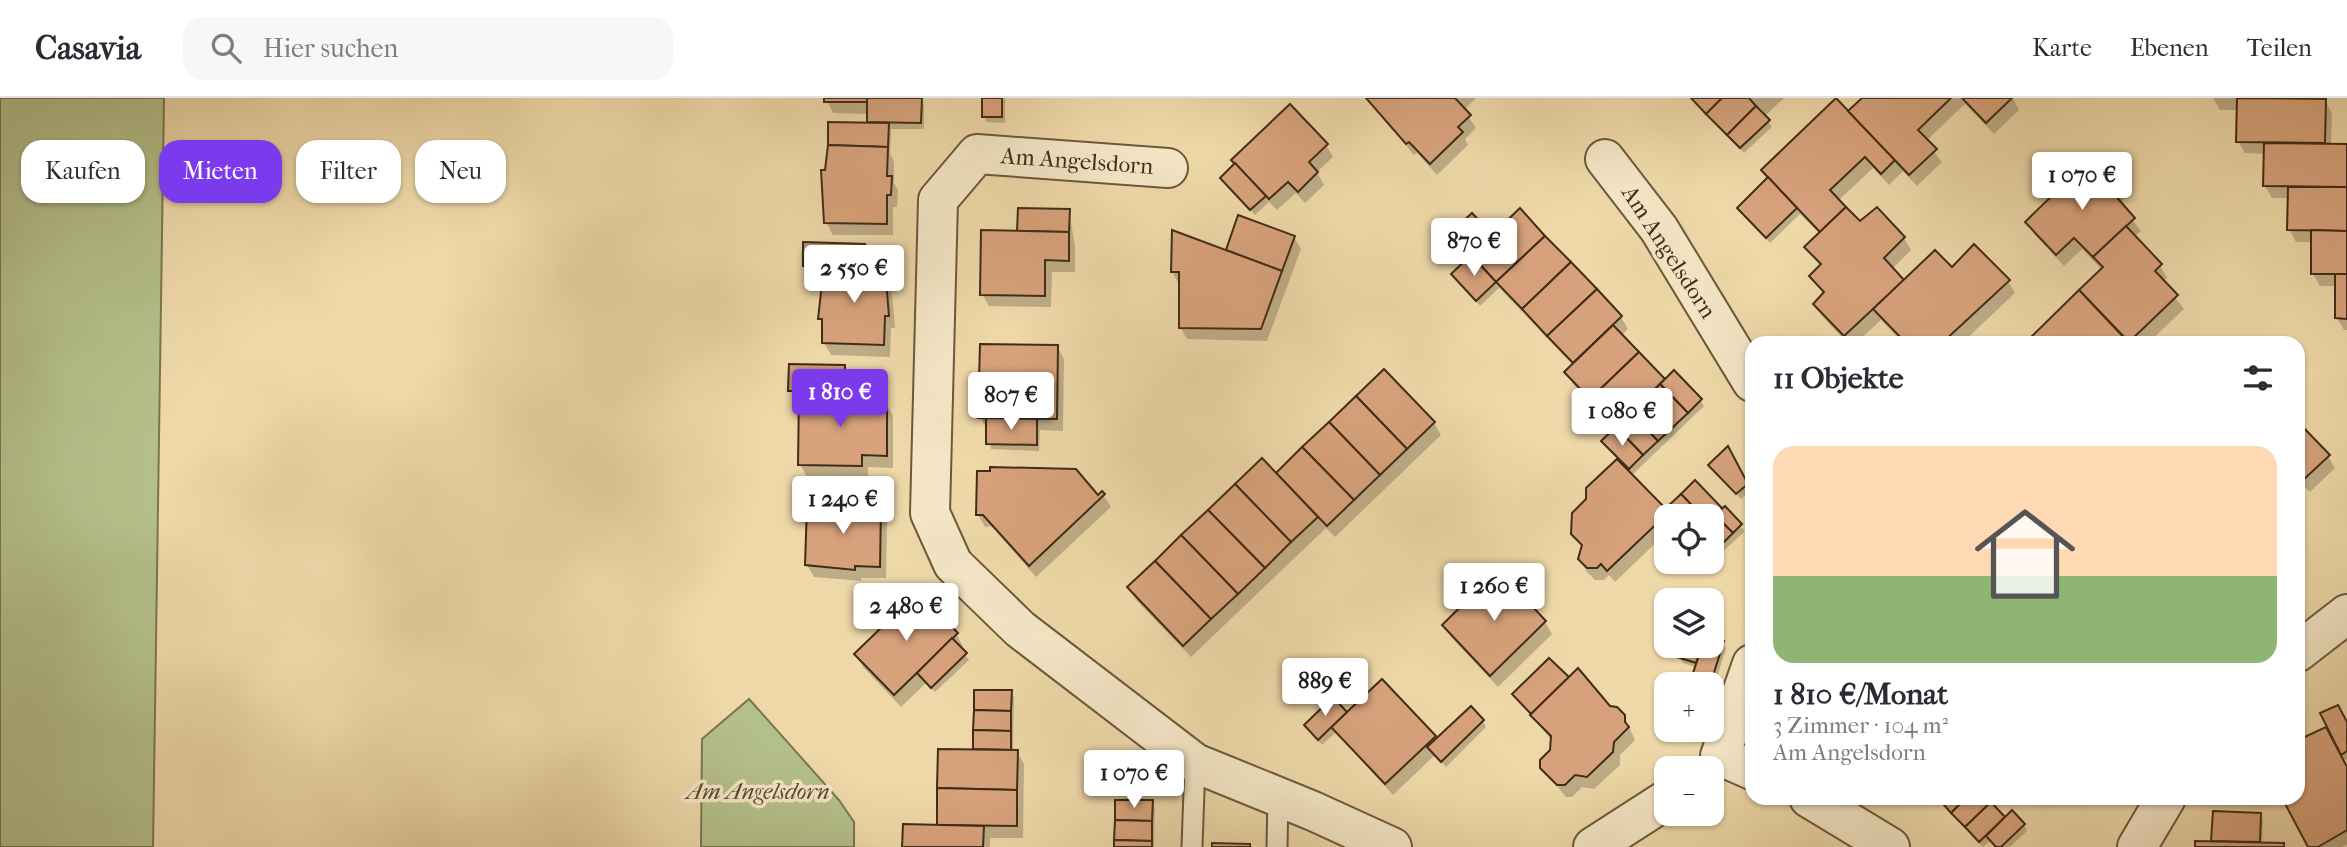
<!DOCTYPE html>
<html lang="de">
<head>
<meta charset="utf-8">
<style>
	body { margin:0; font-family:"IM FELL French Canon",serif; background:#f7f7f7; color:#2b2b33; height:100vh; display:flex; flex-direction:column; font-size:26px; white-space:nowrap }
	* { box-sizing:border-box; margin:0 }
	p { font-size:23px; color:#7c7c81 }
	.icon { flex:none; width:38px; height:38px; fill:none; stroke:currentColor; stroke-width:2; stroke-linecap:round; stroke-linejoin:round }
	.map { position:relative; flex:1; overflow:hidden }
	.side { position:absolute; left:1745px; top:238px; width:560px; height:469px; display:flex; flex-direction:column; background:#fff; border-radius:21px; box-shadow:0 2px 5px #0004 }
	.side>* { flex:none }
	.hud { position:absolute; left:21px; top:42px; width:665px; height:63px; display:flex; gap:14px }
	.controls { position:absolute; left:1654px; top:406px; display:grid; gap:14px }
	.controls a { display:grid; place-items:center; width:70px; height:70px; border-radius:14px; background:#fff; box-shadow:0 2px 5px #0004; font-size:35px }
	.price { position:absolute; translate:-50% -60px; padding:0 16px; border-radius:7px; background:#fff; color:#222; font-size:23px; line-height:46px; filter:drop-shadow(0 2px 4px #0008) }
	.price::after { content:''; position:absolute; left:50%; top:42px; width:21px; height:16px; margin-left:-10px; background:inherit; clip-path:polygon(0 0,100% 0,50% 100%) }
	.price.on { background:#7c3aed; color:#fff }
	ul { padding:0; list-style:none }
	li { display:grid; align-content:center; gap:14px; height:371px; padding:0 28px }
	li span { display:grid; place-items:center; height:217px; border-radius:21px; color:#555 }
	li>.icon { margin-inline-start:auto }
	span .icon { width:126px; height:126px; fill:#fffc; stroke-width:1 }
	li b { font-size:30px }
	h2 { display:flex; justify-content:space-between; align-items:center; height:84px; padding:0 28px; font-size:30px }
	.pill { padding:0 24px; border-radius:21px; background:#fff; box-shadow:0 2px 5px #0004; font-size:24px; line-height:63px }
	.pill.on { background:#7c3aed; color:#fff }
	header { display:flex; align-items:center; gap:42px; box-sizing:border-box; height:98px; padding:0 35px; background:#fff; border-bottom:2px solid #e1e1e2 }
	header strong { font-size:33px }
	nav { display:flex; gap:38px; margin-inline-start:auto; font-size:24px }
	.search { width:490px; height:63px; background:#f7f7f7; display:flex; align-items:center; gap:18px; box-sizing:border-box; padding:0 24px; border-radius:21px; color:#7c7c81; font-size:26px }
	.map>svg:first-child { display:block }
	.green { fill:#b4c08b; stroke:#7a7651; stroke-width:2 }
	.shadow { fill:#0003; fill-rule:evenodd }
	.building { fill:#d7a27b; stroke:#412d17; stroke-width:2 }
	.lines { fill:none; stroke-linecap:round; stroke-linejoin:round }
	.service-casing { stroke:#6c583b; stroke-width:23 }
	.minor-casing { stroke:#6c583b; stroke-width:42 }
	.service { stroke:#f4e6c6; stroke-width:19 }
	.minor { stroke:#f4e6c6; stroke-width:38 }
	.labels { text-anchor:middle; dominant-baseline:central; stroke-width:7; stroke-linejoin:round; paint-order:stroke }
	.street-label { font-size:23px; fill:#412d17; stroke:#f4e6c6 }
	.park-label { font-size:23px; font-style:italic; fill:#584a2e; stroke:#f4e6c6 }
</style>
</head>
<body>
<header>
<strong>Casavia</strong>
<div class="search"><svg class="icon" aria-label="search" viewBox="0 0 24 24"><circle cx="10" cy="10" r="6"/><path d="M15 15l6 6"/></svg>Hier suchen</div>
<nav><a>Karte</a><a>Ebenen</a><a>Teilen</a></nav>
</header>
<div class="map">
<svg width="2347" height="749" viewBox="0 0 2347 749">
	<rect width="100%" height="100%" fill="#eed8a8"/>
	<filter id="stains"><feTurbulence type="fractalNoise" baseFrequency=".00286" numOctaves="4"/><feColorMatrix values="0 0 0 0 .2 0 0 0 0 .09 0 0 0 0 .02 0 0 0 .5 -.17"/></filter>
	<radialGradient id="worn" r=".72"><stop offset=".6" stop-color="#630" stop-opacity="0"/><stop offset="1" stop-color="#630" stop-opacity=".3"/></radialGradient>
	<g class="green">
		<path d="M0 0H164L153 749H0Z"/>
		<path d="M749 601 839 702 854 724V749H701L702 641Z"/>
	</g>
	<g class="shadow">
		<path d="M826 0H921L924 6V31H891L890 56 894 63V85L898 92 897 109H893V137H833L826 124 827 74 868 26 869 16 833 15Z"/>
		<path d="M984 0H1005V25L987 24 984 18Z"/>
		<path d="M1366 0H1476L1464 12 1476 30 1465 41 1468 47 1437 77 1417 55 1414 57Z"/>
		<path d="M1691 0H1784L1765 18 1772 29 1744 55Z"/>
		<path d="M1864 0H2013L2019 12 1994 36 1965 6 1926 43 1942 64 1917 88 1903 73 1889 87 1873 70 1838 103 1860 126 1876 111 1904 140 1911 152 1892 171 1904 184 1952 171 2008 183 2015 195 1962 245H1903L1881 222 1856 245H1847L1822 218 1815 206 1824 197 1811 178 1820 168 1807 149 1820 136 1800 116 1770 145 1739 110 1769 81 1763 72 1848 16Z"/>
		<path d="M2213 0H2306V3H2325L2332 15 2331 47H2347V232H2344L2337 220V188H2320L2313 176V144H2296L2289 131 2290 100H2272L2265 88 2266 56 2245 55 2238 43 2239 12H2220Z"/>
		<path d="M1326 47 1333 59 1317 74 1324 87 1305 105 1296 95 1277 112 1269 104 1255 117 1226 86Z"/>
		<path d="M2118 87 2125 99 2119 105 2141 133 2134 139 2160 168 2167 180 2163 184 2184 211 2148 245H2026L2102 172 2082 151 2064 168 2034 136 2027 124Z"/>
		<path d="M1069 113 1075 148V174H1052L1051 209 989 208 982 196 1020 135Z"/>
		<path d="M1520 113 1621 219 1628 231 1621 238 1665 284 1700 302 1704 308 1631 378 1669 418H1666V435L1615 484 1609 477 1604 482H1595L1587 474 1580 461 1583 451 1573 436 1588 402V391L1619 362 1603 343 1616 331 1573 286 1566 274 1573 268 1499 190 1480 208 1453 176ZM1481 165 1580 270 1578 273 1479 168Z"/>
		<path d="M1239 119 1294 139 1301 151 1267 243 1187 241 1180 229 1179 186 1172 174 1227 154Z"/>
		<path d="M1485 131 1488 137 1461 163 1444 144Z"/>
		<path d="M864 147 867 153 866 171H884L891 183 895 230H891L890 259 831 257 824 245V228L820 221 825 174 809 173 805 167Z"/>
		<path d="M1057 248 1064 261 1063 333 1040 332 1039 353 991 351 987 331 980 319Z"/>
		<path d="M844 269 848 275 847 299 851 306H886L893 318V370L868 369V380L807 379 800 366V298H794L790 292Z"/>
		<path d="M1384 273 1434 325 1441 337 1335 439 1326 430 1191 559 1136 502 1129 490 1276 377Z"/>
		<path d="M2298 326 2328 358 2335 370 2310 394 2298 383Z"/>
		<path d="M1731 356 1750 393 1741 401 1714 373Z"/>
		<path d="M1695 385 1745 433 1717 459 1712 454V418H1674L1669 411Z"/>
		<path d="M843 389 846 410H880L887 422 886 480H861V483L814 479 807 467 808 412H802L798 406Z"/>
		<path d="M1102 395 1111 409 1036 479 991 428 985 429 978 417 1098 399Z"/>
		<path d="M1498 475 1545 524 1552 536 1498 589 1451 539 1444 527Z"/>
		<path d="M956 536 963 548 961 551 969 562 935 594 926 585 901 609 863 569 856 556Z"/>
		<path d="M1712 541 1723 544 1726 550 1715 586 1699 581 1695 575 1697 570 1683 565 1679 559 1683 548H1712Z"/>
		<path d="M1567 580 1624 618 1635 642 1620 657V667L1594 691 1582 689 1572 699H1566L1541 669 1552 653V643L1514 596Z"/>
		<path d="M975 594H1011L1014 600 1013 654H1017L1024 666 1023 740H990V749H904L938 729 975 653Z"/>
		<path d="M1346 615 1434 639 1437 643 1483 623 1486 629 1446 669 1435 657 1393 697 1336 634 1322 647 1306 627Z"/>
		<path d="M2347 627V661L2343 663 2347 671V746L2342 749H2310L2284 700H2298V643L2326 631 2333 644Z"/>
		<path d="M1936 700H1986L2005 721 2024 727 2027 733 2010 749H1996L1990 743 1983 749Z"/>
		<path d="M1152 704 1155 710 1154 749H1116Z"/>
		<path d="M2260 716 2263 722 2262 746H2283L2285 749H2197L2215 745 2213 742Z"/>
	</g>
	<g class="building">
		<rect x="824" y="0" width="43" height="4"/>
		<path d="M867 0H922L921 25 867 24Z"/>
		<rect x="982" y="0" width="20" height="19"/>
		<path d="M1366 0H1455L1471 17 1458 29 1463 34 1430 66 1409 44 1406 46Z"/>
		<path d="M1691 0H1722L1706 16Z"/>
		<path d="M1722 0H1749L1756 8 1727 37 1706 16Z"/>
		<path d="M1836 0 1895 62 1881 76 1865 59 1830 92 1846 109 1820 134 1761 72Z"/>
		<path d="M1862 0H1951L1918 32 1937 51 1909 77 1848 13Z"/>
		<path d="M1962 0H2012L1986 25Z"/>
		<path d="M2237 0 2326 1 2325 45 2236 44Z"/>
		<path d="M1290 6 1328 46 1309 64 1318 74 1298 94 1288 84 1269 101 1231 62Z"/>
		<path d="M1756 8 1770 22 1740 50 1727 37Z"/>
		<path d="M828 24 889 25 888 49 828 47Z"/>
		<path d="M2264 45 2347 46V89L2263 88Z"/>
		<path d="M828 47 888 49 887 78H892L891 97H887V126L824 125 821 72H825Z"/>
		<path d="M2093 58 2120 86 2112 94 2135 120 2093 159 2074 140 2056 157 2025 124Z"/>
		<path d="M1235 65 1266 98 1250 112 1220 80Z"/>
		<path d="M1768 79 1797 110 1766 140 1737 110Z"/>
		<path d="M2288 89H2347V133L2287 132Z"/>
		<path d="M1846 109 1860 123 1877 109 1905 139 1884 160 1904 182 1844 238 1813 206 1824 194 1809 178 1821 166 1804 149Z"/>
		<path d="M1018 110 1070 111 1069 134 1017 133Z"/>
		<path d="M1520 110 1545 138 1496 184 1471 157Z"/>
		<path d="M1472 115 1486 130 1457 158 1442 143Z"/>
		<path d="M1238 117 1295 138 1282 173 1226 152Z"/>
		<path d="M2126 128 2162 166 2155 173 2178 197 2129 244 2079 192 2103 169 2093 159Z"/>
		<path d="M981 132 1069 134V163L1045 162V198L980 197Z"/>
		<path d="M1172 132 1282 173 1261 231 1179 230V174H1171Z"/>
		<path d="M2311 132 2347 133V176H2311Z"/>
		<path d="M1545 138 1571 164 1522 211 1496 184Z"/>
		<path d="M803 144 865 146 864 169 803 168Z"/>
		<path d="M1974 146 2010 182 1942 245H1906L1873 211 1935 152 1952 169Z"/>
		<path d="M1471 157 1496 184 1476 203 1451 176Z"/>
		<path d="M1571 164 1597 191 1547 238 1522 211Z"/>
		<path d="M824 168 885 169 889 218H885L884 247 822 245V221H818Z"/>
		<path d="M2335 176H2347V221L2335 220Z"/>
		<path d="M1597 191 1622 218 1573 265 1547 238Z"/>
		<path d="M2079 192 2129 245H2028L2026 244Z"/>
		<path d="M1613 227 1639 254 1590 301 1564 274Z"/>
		<path d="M980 246 1058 247 1057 321 978 320Z"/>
		<path d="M1639 254 1665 281 1616 329 1590 301Z"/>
		<path d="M789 266 845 267V293H788Z"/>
		<path d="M1384 271 1435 324 1407 351 1356 298Z"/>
		<path d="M1674 272 1702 301 1688 315 1660 286Z"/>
		<path d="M1660 286 1688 315 1673 329 1645 301Z"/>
		<path d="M799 293H846V304H887V358L862 357V368L798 367Z"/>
		<path d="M1356 298 1407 351 1380 377 1329 324Z"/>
		<path d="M1645 301 1673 329 1658 343 1631 315Z"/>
		<path d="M1631 315 1658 343 1643 357 1616 329Z"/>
		<path d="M986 320 1037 321V347L986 346Z"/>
		<path d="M1329 324 1380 377 1354 402 1302 349Z"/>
		<path d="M2298 324 2330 357 2302 383 2298 378Z"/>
		<path d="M1616 329 1643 357 1629 371 1601 343Z"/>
		<path d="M1728 348 1748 386 1736 396 1708 367Z"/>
		<path d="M1302 349 1354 402 1327 428 1276 375Z"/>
		<path d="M1262 360 1318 419 1291 444 1235 386Z"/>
		<path d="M1617 361 1669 414 1607 473 1601 466 1597 470H1587L1578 461 1582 447 1571 436 1572 415 1586 401V390Z"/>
		<path d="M990 369 1076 371 1098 397 1102 393 1105 396 1029 468 983 417H976L977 373H990Z"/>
		<path d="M1695 382 1722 410 1712 421 1702 418 1681 396Z"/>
		<path d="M797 386 844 388V408L797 407Z"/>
		<path d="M1235 386 1291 444 1265 470 1208 412Z"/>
		<path d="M1681 396 1702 418H1674L1666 410Z"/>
		<path d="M807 407 881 408 880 469 855 468V472L805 467Z"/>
		<path d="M1725 408 1742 426 1733 435 1715 417Z"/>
		<path d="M1208 412 1265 470 1238 496 1181 437Z"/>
		<path d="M1715 417 1733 435 1723 445 1712 433V421Z"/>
		<path d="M1181 437 1238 496 1211 521 1155 463Z"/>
		<path d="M1155 463 1211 521 1183 548 1127 489Z"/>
		<path d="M1498 472 1546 523 1490 578 1442 527Z"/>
		<path d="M918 494 958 535 894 597 854 556Z"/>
		<path d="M1712 539 1724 543 1712 581 1693 575 1702 548H1712Z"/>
		<path d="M952 540 967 555 931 590 917 575Z"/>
		<path d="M1681 548H1702L1696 565 1677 559Z"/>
		<path d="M1549 560 1569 579 1531 616 1512 596Z"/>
		<path d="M1578 570 1610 608 1617 609 1625 617V624L1629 629 1614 644 1613 654 1587 679 1575 677 1565 687H1557L1540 670V662L1550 652 1551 638 1530 617Z"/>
		<path d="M1382 581 1436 638 1385 686 1331 629Z"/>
		<path d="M974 592H1012L1011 613 974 612Z"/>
		<path d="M1333 599 1347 614 1318 642 1304 627Z"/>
		<path d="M2338 607 2347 624V653L2341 657 2320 615Z"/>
		<path d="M1471 608 1484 622 1441 664 1427 649Z"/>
		<path d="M974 612 1011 613V633L973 632Z"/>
		<path d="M2326 629 2347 669V732L2318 749H2308L2282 700H2298V642Z"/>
		<path d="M973 632 1011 633V652L973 651Z"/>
		<path d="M938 651 1018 652 1017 692 937 690Z"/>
		<path d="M937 690 1017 692V728L937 727Z"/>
		<path d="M1938 700H1966L1951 715Z"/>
		<path d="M1966 700H1988L1991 704 1965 729 1951 715Z"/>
		<path d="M1115 702H1153L1152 723 1115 722Z"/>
		<path d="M1991 704 2005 719 1979 744 1965 729Z"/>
		<path d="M2012 712 2025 726 2001 749H1996L1986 738Z"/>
		<path d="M2213 713 2261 715 2260 744 2211 743Z"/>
		<path d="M1115 722 1152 723V743L1114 742Z"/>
		<path d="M903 726 984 728 983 749H902Z"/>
		<path d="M1114 742 1152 743V749H1114Z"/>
		<path d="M2195 743 2284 745V749H2195Z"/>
		<path d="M1212 745 1250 746V749H1212Z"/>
	</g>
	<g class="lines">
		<g class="service-casing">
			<g id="service">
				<path d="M1192 749 1195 665"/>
				<path d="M1277 749 1278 699"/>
			</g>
		</g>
		<g class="minor-casing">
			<g id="minor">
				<path d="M1605 61 1659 131 1752 284"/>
				<path d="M1168 70 977 56 938 102 930 415 953 466 1020 531 1195 665 1313 713 1392 749"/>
				<path d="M2298 554 2347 516"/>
				<path d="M1752 566 1720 658 1752 672"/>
				<path d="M1809 700 1890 749"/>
				<path d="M1593 749 1666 702"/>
				<path d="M2137 749 2166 700"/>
			</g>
		</g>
		<use href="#service" class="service"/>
		<use href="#minor" class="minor"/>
	</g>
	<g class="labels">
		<g class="street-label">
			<text transform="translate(1077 63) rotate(4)">Am Angelsdorn</text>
			<text transform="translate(1669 154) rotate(57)">Am Angelsdorn</text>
		</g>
		<g class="park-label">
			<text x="758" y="693">Am Angelsdorn</text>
		</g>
	</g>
	<rect width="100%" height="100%" filter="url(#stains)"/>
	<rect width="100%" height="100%" fill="url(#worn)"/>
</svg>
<div class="controls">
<a><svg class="icon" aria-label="locate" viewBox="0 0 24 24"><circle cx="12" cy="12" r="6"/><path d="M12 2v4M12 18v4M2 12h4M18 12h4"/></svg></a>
<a><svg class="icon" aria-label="layers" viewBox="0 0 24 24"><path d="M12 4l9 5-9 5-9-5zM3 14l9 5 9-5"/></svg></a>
<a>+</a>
<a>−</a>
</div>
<b class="price" style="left:2082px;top:114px">1 070 €</b>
<b class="price" style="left:1474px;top:180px">870 €</b>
<b class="price" style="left:854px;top:207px">2 550 €</b>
<b class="price on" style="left:840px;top:331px">1 810 €</b>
<b class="price" style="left:1011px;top:334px">807 €</b>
<b class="price" style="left:1622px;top:350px">1 080 €</b>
<b class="price" style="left:843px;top:438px">1 240 €</b>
<b class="price" style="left:1494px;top:525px">1 260 €</b>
<b class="price" style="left:906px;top:545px">2 480 €</b>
<b class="price" style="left:1325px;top:620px">889 €</b>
<b class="price" style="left:1134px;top:712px">1 070 €</b>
<div class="hud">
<a class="pill">Kaufen</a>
<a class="pill on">Mieten</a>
<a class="pill">Filter</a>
<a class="pill">Neu</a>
</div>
<section class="side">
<h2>11 Objekte<svg class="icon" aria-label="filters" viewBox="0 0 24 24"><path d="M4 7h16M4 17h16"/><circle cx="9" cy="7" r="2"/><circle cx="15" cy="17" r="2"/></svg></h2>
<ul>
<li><span style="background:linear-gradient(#ffd9b3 60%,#8fb573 0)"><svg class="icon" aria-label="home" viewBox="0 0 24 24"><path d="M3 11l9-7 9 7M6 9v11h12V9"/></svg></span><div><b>1 810 €/Monat</b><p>3 Zimmer · 104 m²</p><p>Am Angelsdorn</p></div></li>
</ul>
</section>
</div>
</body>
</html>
